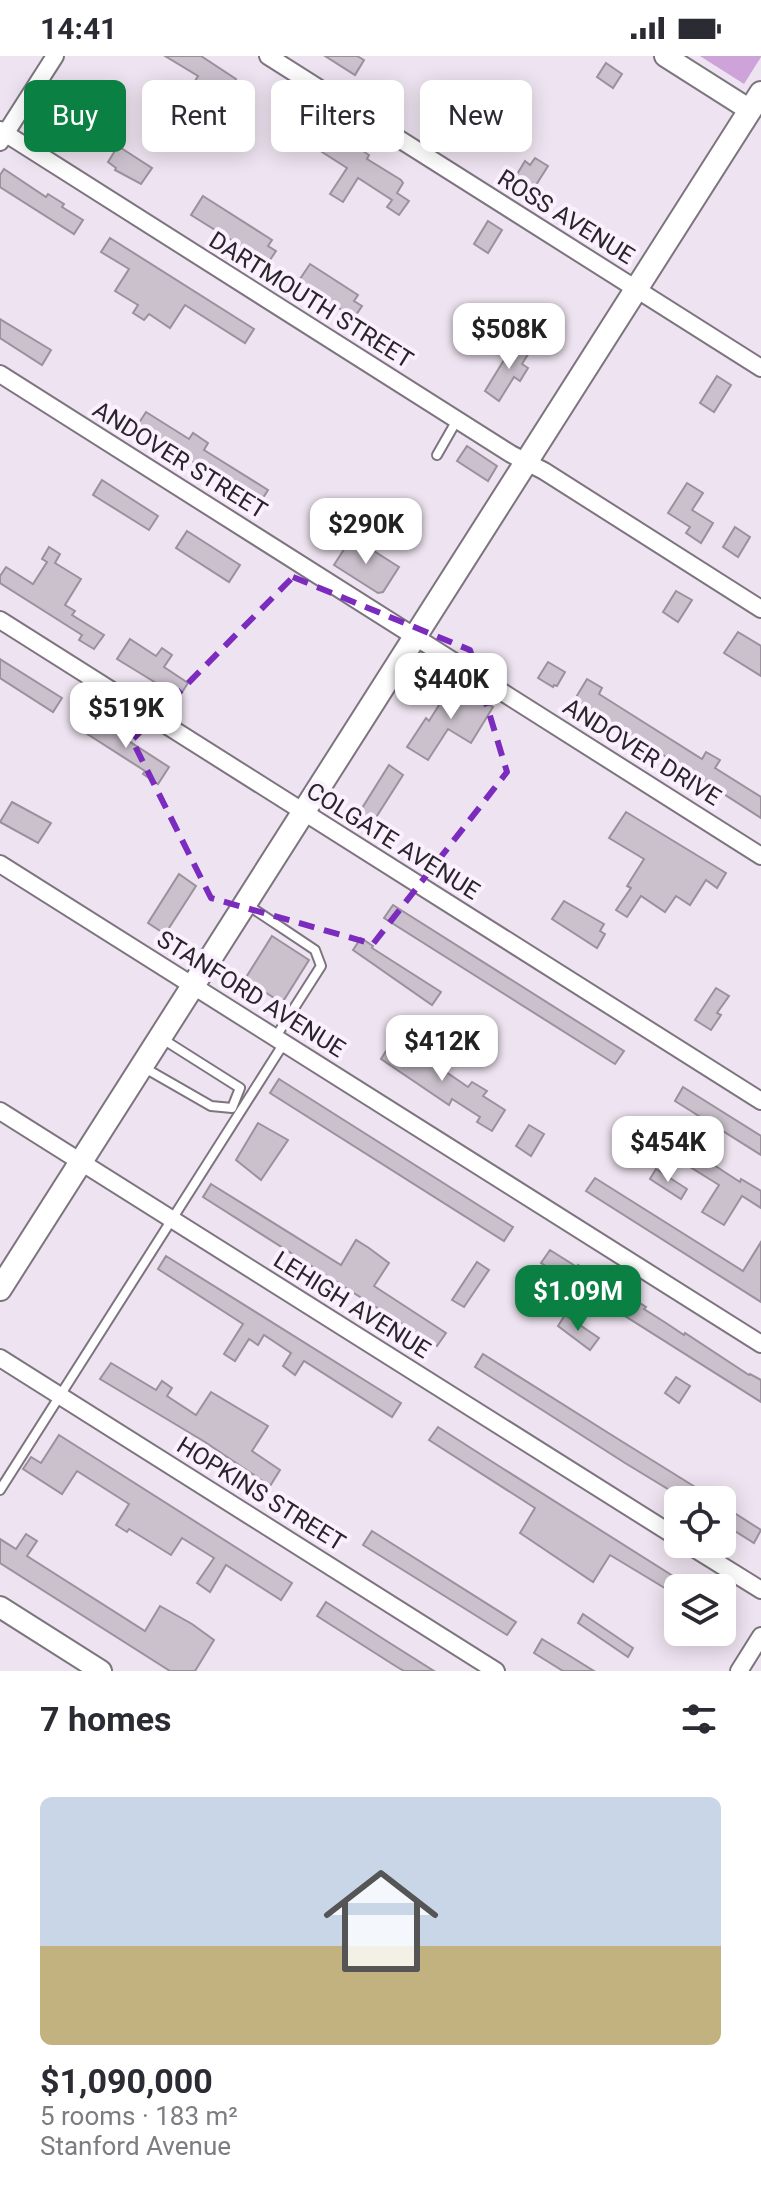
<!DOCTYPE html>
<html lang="en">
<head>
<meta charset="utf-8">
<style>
	body { margin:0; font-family:Roboto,sans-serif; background:#f2f2f3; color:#2b2b33; height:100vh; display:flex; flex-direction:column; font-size:30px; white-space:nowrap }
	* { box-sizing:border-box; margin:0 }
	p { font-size:26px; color:#7c7c81 }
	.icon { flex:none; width:44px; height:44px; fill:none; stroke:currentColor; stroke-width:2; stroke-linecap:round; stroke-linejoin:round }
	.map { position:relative; height:1615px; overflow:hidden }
	.sheet { display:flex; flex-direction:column; background:#fff; flex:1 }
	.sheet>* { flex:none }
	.guide { position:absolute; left:24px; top:24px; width:714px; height:72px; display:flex; gap:16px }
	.tools { position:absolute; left:664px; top:1430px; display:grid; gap:16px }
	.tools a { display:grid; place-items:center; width:72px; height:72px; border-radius:12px; background:#fff; box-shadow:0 4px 20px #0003; font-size:40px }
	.price { position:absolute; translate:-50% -68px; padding:0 18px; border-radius:16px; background:#fff; color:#222; font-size:26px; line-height:52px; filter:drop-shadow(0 2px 4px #0008) }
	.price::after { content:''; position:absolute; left:50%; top:48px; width:24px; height:18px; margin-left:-12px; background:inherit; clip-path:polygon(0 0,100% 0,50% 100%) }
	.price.active { background:#0b8043; color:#fff }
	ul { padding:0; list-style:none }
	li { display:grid; align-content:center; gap:16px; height:424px; padding:0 40px }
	li span { display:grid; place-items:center; height:248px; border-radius:12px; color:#555 }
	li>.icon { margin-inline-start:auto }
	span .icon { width:144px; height:144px; fill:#fffc; stroke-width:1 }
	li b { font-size:34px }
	h2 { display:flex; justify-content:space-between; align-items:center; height:96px; padding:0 40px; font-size:34px }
	.pill { padding:0 28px; border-radius:12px; background:#fff; box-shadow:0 4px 20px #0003; font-size:28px; line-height:72px }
	.pill.active { background:#0b8043; color:#fff }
	.status { display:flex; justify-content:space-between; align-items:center; height:56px; padding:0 40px; background:#fff; direction:ltr }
	.status svg { height:22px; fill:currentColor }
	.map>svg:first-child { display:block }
	.green { fill:#cea3d9 }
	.building { fill:#cbc1cd; stroke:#9b919d; stroke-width:2 }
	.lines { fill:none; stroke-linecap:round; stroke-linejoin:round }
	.service-casing { stroke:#7d747f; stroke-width:12 }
	.minor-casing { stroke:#7d747f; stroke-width:20 }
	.tertiary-casing { stroke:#7d747f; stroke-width:24 }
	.secondary-casing { stroke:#7d747f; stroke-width:26 }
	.service { stroke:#fff; stroke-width:8 }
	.minor { stroke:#fff; stroke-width:16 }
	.tertiary { stroke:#fff; stroke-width:20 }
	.secondary { stroke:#fff; stroke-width:22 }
	.marked { fill:none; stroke:#7b2cbf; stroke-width:6; stroke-dasharray:16 10; stroke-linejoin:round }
	.labels { text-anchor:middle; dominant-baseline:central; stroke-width:8; stroke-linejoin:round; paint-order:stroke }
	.street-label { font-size:24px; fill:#29252a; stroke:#fbf1fe }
</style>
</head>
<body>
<div class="status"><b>14:41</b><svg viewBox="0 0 49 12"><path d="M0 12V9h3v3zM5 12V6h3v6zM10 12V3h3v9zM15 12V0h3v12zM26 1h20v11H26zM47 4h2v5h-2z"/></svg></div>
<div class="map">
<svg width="761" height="1615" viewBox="0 0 761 1615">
	<rect width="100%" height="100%" fill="#eee4f1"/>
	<path class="green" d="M700 0H761V1L744 28Z"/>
	<g class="building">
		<path d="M165 0H201L236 23 226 39 209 28 191 57 180 50 198 20Z"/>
		<path d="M325 0H357L364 4 355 19Z"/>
		<path d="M606 7 622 18 613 32 597 21Z"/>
		<path d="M334 76 369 99 367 103 401 124 403 127 397 137 409 145 399 159 387 151 392 144 358 122 343 146 330 138 347 112 322 96Z"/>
		<path d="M118 90 152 112 141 128 115 114 116 112 108 106Z"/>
		<path d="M535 102 548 110 534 132 516 120 525 105 530 109Z"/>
		<path d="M4 113 46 141 48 138 64 148 62 151 83 164 74 178 0 131V119Z"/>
		<path d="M203 140 272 184 268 190 276 195 268 207 191 159Z"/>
		<path d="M488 165 502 174 488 197 474 188Z"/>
		<path d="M110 182 254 273 245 287 185 249 170 272 149 258 144 264 133 257 138 249 115 235 129 213 101 196Z"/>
		<path d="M310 208 358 239 354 245 362 250 354 262 298 226Z"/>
		<path d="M0 263 51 294 42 309 0 282Z"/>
		<path d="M515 286 530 295 522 308 528 312 520 325 514 321 499 345 485 335Z"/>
		<path d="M717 320 731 329 714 356 700 347Z"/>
		<path d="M146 356 189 383 193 377 208 387 204 394 268 434 259 448 137 370Z"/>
		<path d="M467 390 497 410 488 425 457 405Z"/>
		<path d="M102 424 158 460 149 474 93 439Z"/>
		<path d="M687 427 703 437 692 454 713 467 701 487 686 477 690 471 668 457Z"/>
		<path d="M735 471 750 481 738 501 723 491Z"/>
		<path d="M187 475 240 509 229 526 176 492Z"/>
		<path d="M352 481 399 511 383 536 378 537 334 509Z"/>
		<path d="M49 491 60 498 55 507 81 523 65 549 75 555 72 559 104 579 94 593 79 584 82 579 0 527V520L6 511 33 528 47 506 42 503Z"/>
		<path d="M676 535 692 544 678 566 663 556Z"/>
		<path d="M738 576 761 590V620L724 597Z"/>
		<path d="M130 583 156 600 162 592 172 599 164 611 188 627 179 641 117 603Z"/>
		<path d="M0 603 62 642 53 656 0 622Z"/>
		<path d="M548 606 565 616 557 630 554 629 553 631 538 622Z"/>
		<path d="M587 623 602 632 599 638 702 703 706 696 720 704 715 712 761 741V762L643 686 640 691 625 682 628 678 575 643Z"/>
		<path d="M453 627 493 651 471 687 448 673 428 704 407 691 426 662 429 665Z"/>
		<path d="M90 660 169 711 158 728 143 718 145 715 81 674Z"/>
		<path d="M389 709 403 719 373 766 359 757Z"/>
		<path d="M12 746 51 767 38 787 0 766Z"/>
		<path d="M626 756 726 817 717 832 706 824 690 849 676 840 665 856 641 840 627 861 616 854 631 832 627 830 644 803 609 782Z"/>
		<path d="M179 818 196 830 165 878 148 867Z"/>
		<path d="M564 845 604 868 600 875 605 878 597 892 552 863Z"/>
		<path d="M393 849 624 995 615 1008 384 862Z"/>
		<path d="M272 880 309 904 282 947 245 923Z"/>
		<path d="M361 882 373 890 372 892 441 936 432 949 353 894Z"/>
		<path d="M716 932 729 940 717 957 721 959 711 974 695 964Z"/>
		<path d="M395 981 468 1031 472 1026 487 1035 483 1040 505 1054 492 1075 477 1066 480 1061 452 1043 449 1049 381 1003Z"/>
		<path d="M279 1023 513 1171 504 1185 270 1037Z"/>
		<path d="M683 1031 761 1080V1099L675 1045Z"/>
		<path d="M258 1067 288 1084 261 1124 236 1104Z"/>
		<path d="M529 1069 544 1078 531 1100 516 1090Z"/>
		<path d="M697 1098 740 1126 741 1123 761 1135V1152L742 1140 724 1169 702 1156 719 1129 690 1111Z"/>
		<path d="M656 1113 687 1133 681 1143 650 1123Z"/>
		<path d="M595 1122 743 1215 761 1186V1246L586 1135Z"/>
		<path d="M211 1128 341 1209 356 1184 369 1192 389 1207 374 1230 446 1277 437 1290 203 1141Z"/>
		<path d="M550 1194 577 1211 578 1209 646 1251 644 1253 666 1267 684 1279 685 1277 749 1319 750 1318 761 1324V1346L541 1207Z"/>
		<path d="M166 1200 401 1347 392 1361 304 1305 295 1319 283 1310 291 1297 264 1279 258 1289 249 1283 235 1305 224 1298 243 1268 158 1213Z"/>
		<path d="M477 1206 489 1214 464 1251 452 1244Z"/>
		<path d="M565 1259 599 1282 590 1294 558 1270Z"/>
		<path d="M483 1298 618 1383 716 1444H686L625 1407 475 1311Z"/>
		<path d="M111 1307 156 1334 162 1325 172 1332 167 1340 196 1359 211 1336 268 1370 252 1395 280 1414 270 1430 205 1386 100 1323Z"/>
		<path d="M676 1321 690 1330 679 1347 665 1337Z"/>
		<path d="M438 1371 502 1412 692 1532H678V1540L610 1499 593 1526 520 1477 535 1452 429 1384Z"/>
		<path d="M59 1379 292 1527 281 1544 226 1509 210 1536 197 1527 214 1502 182 1482 171 1499 129 1473 127 1476 116 1469 129 1448 77 1415 62 1438 23 1413 31 1401 41 1407Z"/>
		<path d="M722 1449 761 1474 754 1487 722 1467Z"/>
		<path d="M372 1475 516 1566 507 1579 363 1489Z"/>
		<path d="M26 1478 37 1485 27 1500 145 1575 160 1550 192 1568 214 1584 195 1615H170L0 1507V1483L16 1493Z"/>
		<path d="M326 1546 385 1584 434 1615H404L397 1611 317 1560Z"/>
		<path d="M583 1558 633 1592 628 1601 578 1567Z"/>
		<path d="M542 1583 557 1592 594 1615H563L534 1597Z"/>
	</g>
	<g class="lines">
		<g class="service-casing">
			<g id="service">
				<path d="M437 399 457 364"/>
				<path d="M246 848 315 894 321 910 275 982"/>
				<path d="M143 1011 211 1050 232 1052 240 1032 161 982"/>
				<path d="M0 1434 284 987"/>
			</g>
		</g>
		<g class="minor-casing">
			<g id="minor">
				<path d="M268 0 761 312"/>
				<path d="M0 74 511 398 544 415 761 553"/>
				<path d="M0 86 55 0"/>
				<path d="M0 318 761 800"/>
				<path d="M0 564 761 1045"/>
				<path d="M0 808 761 1288"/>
				<path d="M0 1055 678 1482"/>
				<path d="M0 1302 496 1615"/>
				<path d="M687 1488 761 1534"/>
				<path d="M739 1615 761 1580"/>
			</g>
		</g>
		<g class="tertiary-casing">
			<g id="tertiary">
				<path d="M665 0 750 54"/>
				<path d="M0 1551 101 1615"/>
			</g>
		</g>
		<g class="secondary-casing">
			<path id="secondary" d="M0 1233 761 37"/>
		</g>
		<use href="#service" class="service"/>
		<use href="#minor" class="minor"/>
		<use href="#tertiary" class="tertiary"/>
		<use href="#secondary" class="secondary"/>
	</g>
	<path class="marked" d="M293 521 470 594 507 716 373 888 211 842 132 684Z"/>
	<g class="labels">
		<g class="street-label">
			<text transform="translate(566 161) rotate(32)">ROSS AVENUE</text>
			<text transform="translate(311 244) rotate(32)">DARTMOUTH STREET</text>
			<text transform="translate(180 404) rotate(32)">ANDOVER STREET</text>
			<text transform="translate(642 696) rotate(32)">ANDOVER DRIVE</text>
			<text transform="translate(393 785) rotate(32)">COLGATE AVENUE</text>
			<text transform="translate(251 938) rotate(32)">STANFORD AVENUE</text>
			<text transform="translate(352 1249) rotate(32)">LEHIGH AVENUE</text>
			<text transform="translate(261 1438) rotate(32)">HOPKINS STREET</text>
		</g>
	</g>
</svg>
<div class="tools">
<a><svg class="icon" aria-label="locate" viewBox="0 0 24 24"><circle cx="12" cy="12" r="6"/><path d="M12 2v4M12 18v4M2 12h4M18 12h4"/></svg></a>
<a><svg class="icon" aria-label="layers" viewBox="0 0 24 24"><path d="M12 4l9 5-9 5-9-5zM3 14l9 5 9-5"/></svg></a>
</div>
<b class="price" style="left:509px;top:315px">$508K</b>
<b class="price" style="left:366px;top:510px">$290K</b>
<b class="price" style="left:451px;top:665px">$440K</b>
<b class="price" style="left:126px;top:694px">$519K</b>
<b class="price" style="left:442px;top:1027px">$412K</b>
<b class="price" style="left:668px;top:1128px">$454K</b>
<b class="price active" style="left:578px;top:1277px">$1.09M</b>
<div class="guide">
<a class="pill active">Buy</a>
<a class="pill">Rent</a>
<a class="pill">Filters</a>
<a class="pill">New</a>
</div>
</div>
<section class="sheet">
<h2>7 homes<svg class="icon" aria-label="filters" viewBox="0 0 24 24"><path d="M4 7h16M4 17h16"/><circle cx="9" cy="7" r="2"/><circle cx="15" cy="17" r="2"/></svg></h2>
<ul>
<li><span style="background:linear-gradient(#c9d6e8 60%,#c2b280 0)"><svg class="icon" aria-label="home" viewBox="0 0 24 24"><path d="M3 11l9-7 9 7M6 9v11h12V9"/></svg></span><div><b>$1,090,000</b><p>5 rooms · 183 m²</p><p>Stanford Avenue</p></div></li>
</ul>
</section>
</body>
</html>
